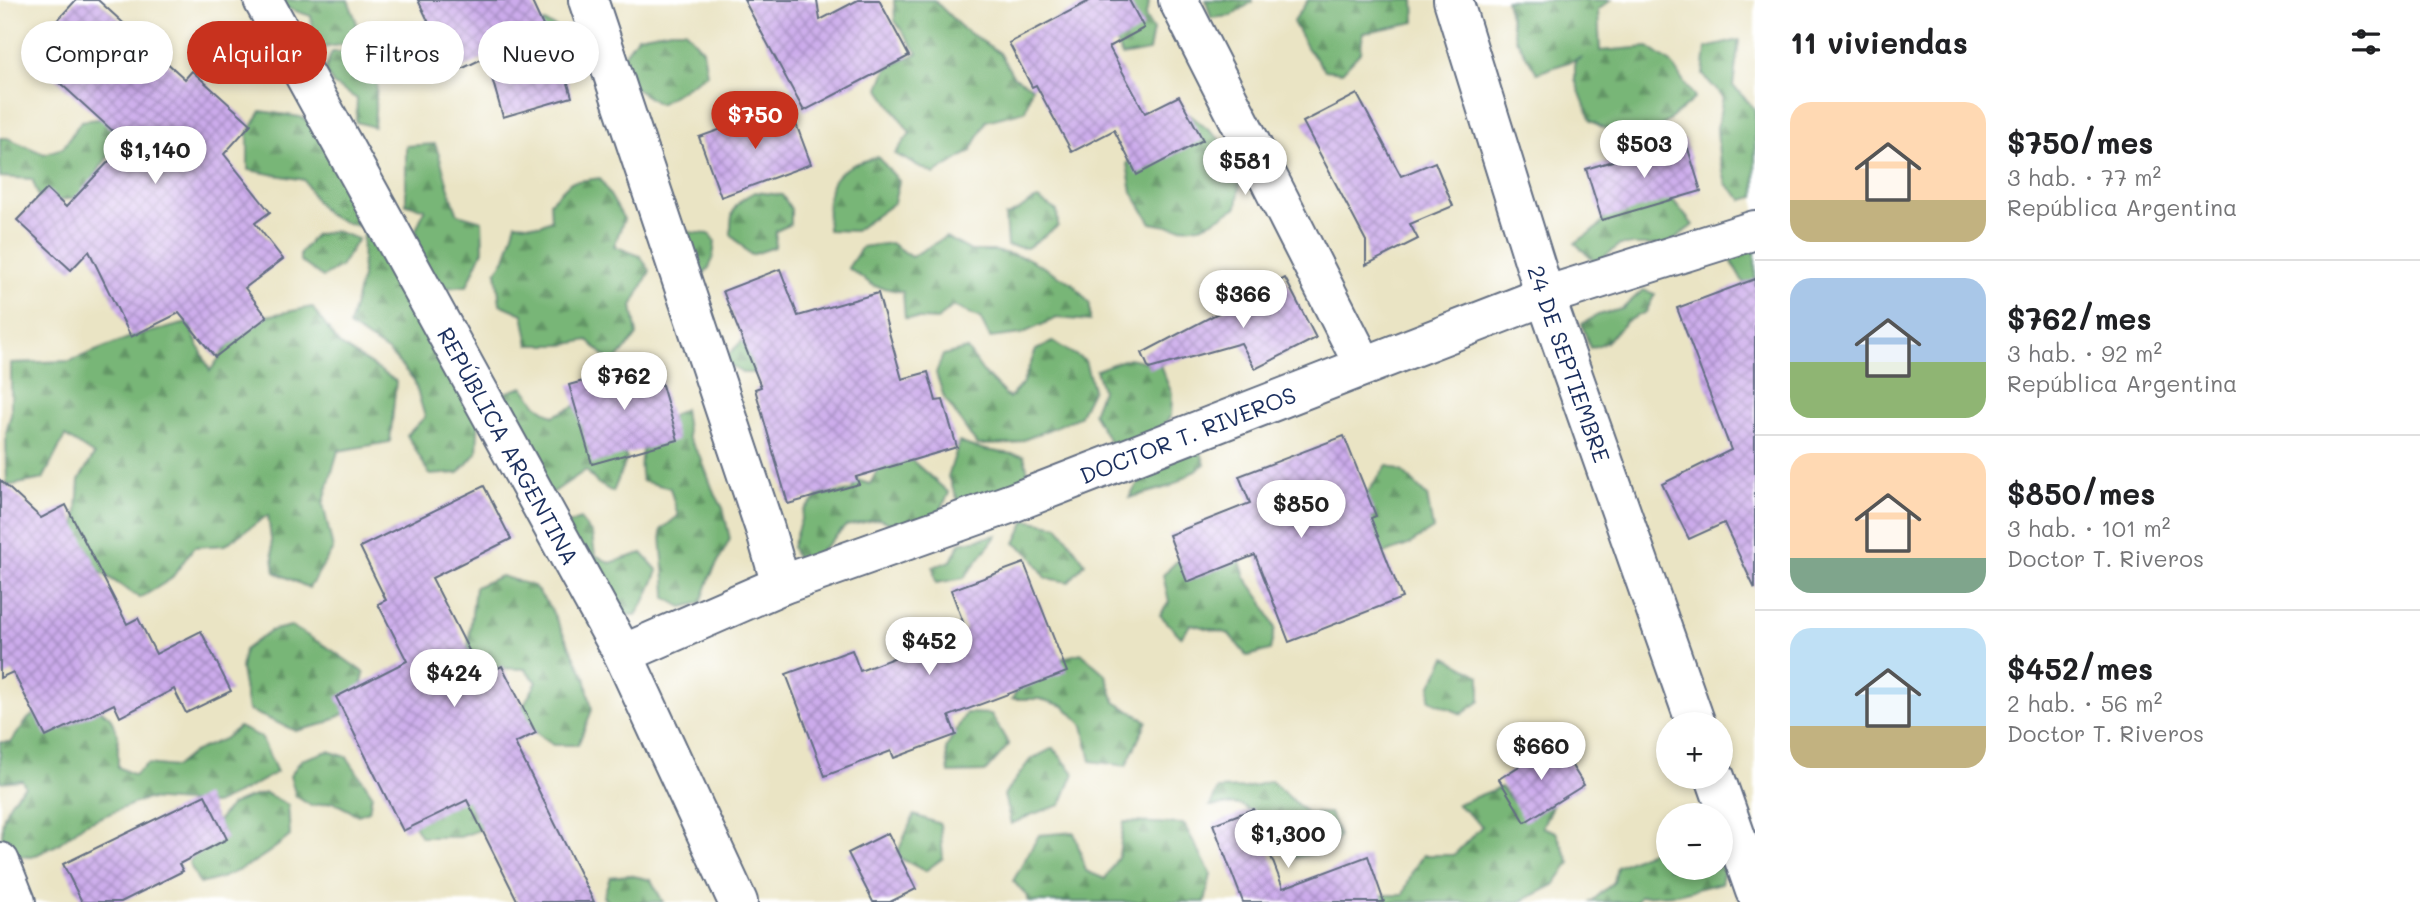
<!DOCTYPE html>
<html lang="es">
<head>
<meta charset="utf-8">
<style>
	body { margin:0; font-family:Mali,sans-serif; background:#f6f6f6; color:#202124; height:100vh; display:flex; flex-direction:column; font-size:26px; white-space:nowrap }
	* { box-sizing:border-box; margin:0 }
	p { font-size:23px; color:#757577 }
	.icon { flex:none; width:38px; height:38px; fill:none; stroke:currentColor; stroke-width:2; stroke-linecap:round; stroke-linejoin:round }
	.map { position:relative; flex:1; overflow:hidden }
	.panel { display:flex; flex-direction:column; background:#fff; width:665px }
	.panel>* { flex:none }
	.hud { position:absolute; left:21px; top:21px; width:665px; height:63px; display:flex; gap:14px }
	.tools { position:absolute; left:1656px; top:712px; display:grid; gap:14px }
	.tools a { display:grid; place-items:center; width:77px; height:77px; border-radius:50%; background:#fff; box-shadow:0 4px 10px #0003; font-size:35px }
	.price { position:absolute; translate:-50% -60px; padding:0 16px; border-radius:24px; background:#fff; color:#222; font-size:23px; line-height:46px; filter:drop-shadow(0 2px 4px #0008) }
	.price::after { content:''; position:absolute; left:50%; top:42px; width:21px; height:16px; margin-left:-10px; background:inherit; clip-path:polygon(0 0,100% 0,50% 100%) }
	.price.active { background:#c8321e; color:#fff }
	ul { padding:0; list-style:none }
	li { display:flex; align-items:center; gap:21px; height:175px; padding:0 35px }
	li+li { border-top:2px solid #e0e0e0 }
	li span { display:grid; place-items:center; flex:none; width:196px; height:140px; border-radius:21px; color:#555 }
	li>.icon { margin-inline-start:auto }
	span .icon { width:84px; height:84px; fill:#fffc; stroke-width:1 }
	li b { font-size:30px }
	h2 { display:flex; justify-content:space-between; align-items:center; height:84px; padding:0 35px; font-size:30px }
	.chip { padding:0 24px; border-radius:32px; background:#fff; box-shadow:0 4px 10px #0003; font-size:24px; line-height:63px }
	.chip.active { background:#c8321e; color:#fff }
	main { display:flex; flex:1; min-height:0 }
	.map>svg:first-child { display:block }
	.forest { fill:url(#forest-firs); stroke:#4a726a; stroke-width:2 }
	.building { fill:url(#building-cross-hatch) }
	.lines { fill:none; stroke-linecap:round; stroke-linejoin:round }
	.street-casing { stroke:#636e82; stroke-width:42 }
	.street { stroke:#fff; stroke-width:38 }
	.labels { text-anchor:middle; dominant-baseline:central; stroke-width:5; stroke-linejoin:round; paint-order:stroke }
	.street-label { font-size:23px; fill:#1b2f5e; stroke:#fff }
</style>
</head>
<body>
<main>
<div class="map">
<svg width="1755" height="902" viewBox="0 0 1755 902">
	<defs>
		<pattern id="forest-firs" width="22" height="20" patternUnits="userSpaceOnUse" patternTransform="scale(1.75)"><rect width="22" height="20" fill="#78b677"/><path d="M5 1l3.5 6h-7zM16 11l3.5 6h-7z" fill="#629465"/></pattern>
		<pattern id="building-cross-hatch" width="8" height="8" patternUnits="userSpaceOnUse" patternTransform="scale(1.75)"><rect width="8" height="8" fill="#ccabeb"/><path d="M0 0l8 8M0 8l8-8" fill="none" stroke="#a58cc2"/></pattern>
	</defs>
	<rect width="100%" height="100%" fill="#fff"/>
	<filter id="ink" filterUnits="userSpaceOnUse"><feTurbulence type="fractalNoise" baseFrequency=".0143" numOctaves="2"/><feDisplacementMap in="SourceGraphic" scale="14" xChannelSelector="R" yChannelSelector="G"/><feConvolveMatrix kernelMatrix="1 2 1 2 8 2 1 2 1" color-interpolation-filters="sRGB"/></filter>
	<filter id="wash" filterUnits="userSpaceOnUse"><feTurbulence type="fractalNoise" baseFrequency=".00686" numOctaves="4" result="noise"/><feDisplacementMap in="SourceGraphic" scale="28" xChannelSelector="R" yChannelSelector="G"/><feGaussianBlur stdDeviation="1.57" result="paint"/><feColorMatrix in="noise" values="0 0 0 0 0 0 0 0 0 0 0 0 0 0 0 0 0 1.4 0 .05"/><feComposite in="paint" operator="in"/></filter>
	<g filter="url(#wash)">
		<rect width="100%" height="100%" fill="#eae4c4"/>
		<g class="forest">
			<path d="M281 0H348L357 23 345 44 315 49 311 16 286 8Z"/>
			<path d="M894 0H934L962 28 1000 53 1013 76 1032 87 1025 111 986 121 971 151 934 174 895 154 910 133 879 88 887 68 918 53 895 21Z"/>
			<path d="M1106 0H1148L1149 4 1145 17 1153 30 1149 51 1122 56 1112 35Z"/>
			<path d="M1206 0H1252V2L1231 16 1211 18Z"/>
			<path d="M1308 0H1414L1415 22 1363 33 1360 53 1342 72 1325 70 1308 49 1293 22Z"/>
			<path d="M1506 0H1611L1598 10 1600 51 1648 47 1671 63 1695 98 1662 126 1623 138 1591 121 1575 80V61L1583 57 1537 73 1515 37Z"/>
			<path d="M544 22 556 27 564 47V78L524 27Z"/>
			<path d="M671 30H685L703 50 707 74 659 104 636 89 613 70 638 36Z"/>
			<path d="M1739 40 1733 86 1755 109V197L1743 200 1726 184 1719 156 1717 128 1723 97 1703 75 1706 48Z"/>
			<path d="M332 52H349L377 81 374 127 356 122 357 99 333 84 325 70Z"/>
			<path d="M261 111 300 117 317 124 359 197 358 226C323 218 321 210 304 180L248 170V134Z"/>
			<path d="M1189 114 1234 151 1240 185 1237 207C1199 230 1195 231 1151 223L1132 192 1127 164 1140 144Z"/>
			<path d="M108 118 121 138 97 172 84 195 42 205 32 179 0 177V138H7L44 154 63 148 81 121Z"/>
			<path d="M435 144C444 167 448 191 458 214L482 221 483 250 467 286 445 288 422 263 415 232 425 209 406 204V146Z"/>
			<path d="M878 157 899 181 894 203 855 231 828 230C826 181 830 169 878 157Z"/>
			<path d="M600 178 624 219 614 246 640 256 650 271 632 306 637 335 613 364 588 340 563 345H529L523 314 500 304 496 271 505 259 516 223 540 225 551 220 550 202 571 182Z"/>
			<path d="M755 192 782 195 791 209V224L776 231 775 247 751 255 731 235C730 213 733 202 755 192Z"/>
			<path d="M1038 199 1057 211 1058 226 1027 248 1007 246 1005 216C1018 214 1025 203 1038 199Z"/>
			<path d="M1672 199 1693 225 1667 245H1620L1596 263 1575 243 1598 227 1611 211Z"/>
			<path d="M1755 229V300L1752 298 1728 255Z"/>
			<path d="M363 230 382 257 406 260 480 393 477 452 459 473 430 475 407 435 425 417 414 380 389 352 349 326 362 277Z"/>
			<path d="M335 231 358 239 340 267 323 277 300 261V253L315 235Z"/>
			<path d="M676 231 709 234 715 241C713 267 710 271 689 285Z"/>
			<path d="M946 237 971 251H995L1027 258 1072 283 1090 304V321L1057 318 1021 334 990 338 980 318 953 306 937 320 905 318 903 292 874 286 848 268 862 247 891 243 911 257Z"/>
			<path d="M1643 290 1655 294 1646 312 1627 321 1605 343 1590 348 1582 324 1598 315 1622 309Z"/>
			<path d="M312 307 339 344 396 381 390 442 338 451 323 504 333 549 309 588 275 572 268 515 225 545 194 547 171 579 140 598 99 571 76 527 79 480 94 455 65 436 43 479 7 486 6 433 11 414V363L70 361 131 337 188 323 210 371 246 320Z"/>
			<path d="M749 334 768 373H743L722 361Z"/>
			<path d="M1053 342 1085 361 1093 389 1079 417 1014 444 977 445 944 397 936 373 943 355 967 349 984 373 1009 398 1022 384 1036 350Z"/>
			<path d="M1129 358 1160 365 1172 394 1171 416 1156 432 1136 445 1111 444 1093 413 1102 390 1096 370Z"/>
			<path d="M523 387 537 405 553 416 575 406 597 412 627 458 613 492 597 483 586 470 545 498 501 394Z"/>
			<path d="M684 409 688 438 701 458 713 490 723 508 730 539 710 577 701 603 682 607 666 598C666 575 661 553 661 530L678 516 670 488 642 481C635 442 652 427 684 409Z"/>
			<path d="M1195 436 1205 464 1171 486 1129 498 1150 463Z"/>
			<path d="M959 442C980 451 1001 452 1024 456L1030 480 962 509 948 477Z"/>
			<path d="M885 456H907L949 493 936 520 910 531 879 519 846 526 827 545 799 567 792 547 804 510 820 495 851 491 857 480 870 484Z"/>
			<path d="M1387 465 1403 472 1427 496 1433 529 1408 545 1378 556 1362 500Z"/>
			<path d="M580 519 592 534 595 555 610 563 642 553 658 571 647 597 636 615H592L561 527Z"/>
			<path d="M1026 520 1058 526 1085 563 1069 582 1046 578 1030 554 1015 543Z"/>
			<path d="M997 535 964 578 936 583 933 567 951 561 960 543Z"/>
			<path d="M1236 547 1245 577 1263 602 1275 628 1270 650 1247 656 1229 634 1191 624 1181 637 1160 615 1169 602 1163 575 1182 556Z"/>
			<path d="M501 576 534 586 551 609 585 677 592 710 578 745H553L516 718 537 682 525 669 488 668 468 649 475 587Z"/>
			<path d="M291 626 332 650 364 673 358 706 324 724 296 731 248 710 241 669 244 650 270 631Z"/>
			<path d="M1081 653 1106 675 1115 702 1147 721 1126 766 1091 761 1083 725 1064 706 1040 699H1012L1031 666Z"/>
			<path d="M1446 657 1480 676V701L1462 714 1429 700 1431 685Z"/>
			<path d="M41 708H97L110 717 118 735V767L134 775 147 764 175 767 193 752 224 739 239 727 261 737 277 772 245 790 215 804 145 799 84 824 57 845 32 857 3 855C1 821 0 809 25 786L22 780 0 782V742H11L28 719Z"/>
			<path d="M966 713 991 714 1009 745 985 772 949 773 946 748Z"/>
			<path d="M431 748 487 827 460 837H421L404 808Z"/>
			<path d="M1053 748 1074 773 1061 805 1033 814 1011 824 1004 795 1030 760Z"/>
			<path d="M328 751 347 757 372 794 369 811 358 815 333 802 311 806 296 796 290 776 301 760Z"/>
			<path d="M1271 781 1307 813H1330L1339 836 1331 850 1295 858 1281 844 1282 830 1262 831C1244 799 1244 804 1210 806L1218 789 1246 788Z"/>
			<path d="M1501 787 1514 803 1553 804 1542 827 1556 832 1570 863 1554 885 1520 902H1375L1381 895H1403L1412 872 1423 855H1454L1482 826 1457 804Z"/>
			<path d="M265 793 288 805 290 836C262 859 235 876 200 884L189 863 200 839 213 834C223 804 236 801 265 793Z"/>
			<path d="M914 815 940 824 943 858 925 871 896 856Z"/>
			<path d="M1124 822 1184 824 1211 874 1205 902H1028V897L1013 881 1039 835 1074 832 1086 871 1105 879 1119 855Z"/>
			<path d="M1668 843V868H1720V844L1729 851 1721 883 1677 894 1640 896 1636 902H1591L1614 882 1617 867Z"/>
			<path d="M629 875 651 880 663 902H606L603 897 610 877Z"/>
		</g>
		<g id="blocks">
			<g class="building">
				<path d="M76 0H98L185 79 192 71 251 124 224 154 270 212 255 223 283 259 245 288 267 317 215 357 179 313 131 337 89 251 71 270 17 220 47 189 66 207 126 143 27 53Z"/>
				<path d="M418 0H531L551 43 556 42 572 97 503 117 486 57 453 73Z"/>
				<path d="M744 0H817L820 20 858 0H879L909 56 804 111Z"/>
				<path d="M1091 0H1129L1144 28 1109 47 1145 113 1179 96 1203 140 1137 175 1114 130 1072 152 1036 85 1032 87 1009 43Z"/>
				<path d="M1357 94 1401 176 1435 162 1453 206 1410 224 1418 239 1366 265V241L1303 122Z"/>
				<path d="M789 105 811 164 721 197 699 137Z"/>
				<path d="M1685 139 1701 191 1602 220 1586 169Z"/>
				<path d="M780 269 798 316 878 293 902 379 928 372 936 401 943 400 957 447 856 477 859 484 788 504 755 389 761 387 723 291Z"/>
				<path d="M1285 278 1316 338 1255 369 1241 343 1149 369 1142 353Z"/>
				<path d="M1755 279V589L1724 523 1689 539 1662 484 1731 450 1677 308Z"/>
				<path d="M655 361 678 440 592 464 569 385Z"/>
				<path d="M1344 436 1376 516 1371 518 1402 598 1289 642 1255 555 1187 582 1169 535 1250 503 1239 476Z"/>
				<path d="M0 480 41 518 66 505 127 624 138 618 156 654 201 631 231 691 186 713 174 689 120 717 114 704 46 737 13 672 0 678Z"/>
				<path d="M484 486 511 539 432 578 482 676 502 666 536 733 515 743 594 902H518L467 800 403 831 336 697 407 661 378 604 386 600 360 547Z"/>
				<path d="M1024 563 1067 672 949 716 956 735 894 758 891 751 825 776 786 674 852 650 860 671 966 630 951 590Z"/>
				<path d="M1557 742 1584 785 1525 822 1499 779Z"/>
				<path d="M205 795 227 839 179 864 183 871 121 902H82L63 864Z"/>
				<path d="M1253 809 1283 888 1368 856 1384 902H1243L1213 824Z"/>
				<path d="M888 833 916 889 890 902H873L848 853Z"/>
			</g>
		</g>
	</g>
	<g filter="url(#ink)">
		<use href="#blocks" fill-opacity="0" stroke="#636e82" stroke-width="2"/>
		<g class="lines">
			<g class="street-casing">
				<g id="street">
					<path id="s1" d="M263 0 623 654 738 902"/>
					<path d="M588 0 765 529 781 585"/>
					<path d="M1178 0 1364 366"/>
					<path id="s2" d="M1453 0 1545 296 1696 724"/>
					<path id="s3" d="M623 654 781 585 1012 503 1545 296 1755 230"/>
					<path d="M1715 777 1755 891"/>
					<path d="M0 862 16 902"/>
				</g>
			</g>
			<use href="#street" class="street"/>
		</g>
	</g>
	<g class="labels">
		<g class="street-label">
			<text stroke="none"><textPath href="#s2" startOffset="382">24 DE SEPTIEMBRE</textPath></text>
			<text stroke="none"><textPath href="#s3" startOffset="606">DOCTOR T. RIVEROS</textPath></text>
			<text stroke="none"><textPath href="#s1" startOffset="509">REPÚBLICA ARGENTINA</textPath></text>
		</g>
	</g>
</svg>
<div class="tools">
<a>+</a>
<a>−</a>
</div>
<b class="price active" style="left:755px;top:151px">$750</b>
<b class="price" style="left:1644px;top:180px">$503</b>
<b class="price" style="left:155px;top:186px">$1,140</b>
<b class="price" style="left:1245px;top:197px">$581</b>
<b class="price" style="left:1243px;top:330px">$366</b>
<b class="price" style="left:624px;top:412px">$762</b>
<b class="price" style="left:1301px;top:540px">$850</b>
<b class="price" style="left:929px;top:677px">$452</b>
<b class="price" style="left:454px;top:709px">$424</b>
<b class="price" style="left:1541px;top:782px">$660</b>
<b class="price" style="left:1288px;top:870px">$1,300</b>
<div class="hud">
<a class="chip">Comprar</a>
<a class="chip active">Alquilar</a>
<a class="chip">Filtros</a>
<a class="chip">Nuevo</a>
</div>
</div>
<section class="panel">
<h2>11 viviendas<svg class="icon" aria-label="filters" viewBox="0 0 24 24"><path d="M4 7h16M4 17h16"/><circle cx="9" cy="7" r="2"/><circle cx="15" cy="17" r="2"/></svg></h2>
<ul>
<li><span style="background:linear-gradient(#ffd9b3 70%,#c2b280 0)"><svg class="icon" aria-label="home" viewBox="0 0 24 24"><path d="M3 11l9-7 9 7M6 9v11h12V9"/></svg></span><div><b>$750/mes</b><p>3 hab. · 77 m²</p><p>República Argentina</p></div></li>
<li><span style="background:linear-gradient(#a9c7e8 60%,#8fb573 0)"><svg class="icon" aria-label="home" viewBox="0 0 24 24"><path d="M3 11l9-7 9 7M6 9v11h12V9"/></svg></span><div><b>$762/mes</b><p>3 hab. · 92 m²</p><p>República Argentina</p></div></li>
<li><span style="background:linear-gradient(#ffd9b3 75%,#7fa58c 0)"><svg class="icon" aria-label="home" viewBox="0 0 24 24"><path d="M3 11l9-7 9 7M6 9v11h12V9"/></svg></span><div><b>$850/mes</b><p>3 hab. · 101 m²</p><p>Doctor T. Riveros</p></div></li>
<li><span style="background:linear-gradient(#bfe0f5 70%,#c2b280 0)"><svg class="icon" aria-label="home" viewBox="0 0 24 24"><path d="M3 11l9-7 9 7M6 9v11h12V9"/></svg></span><div><b>$452/mes</b><p>2 hab. · 56 m²</p><p>Doctor T. Riveros</p></div></li>
</ul>
</section>
</main>
</body>
</html>
